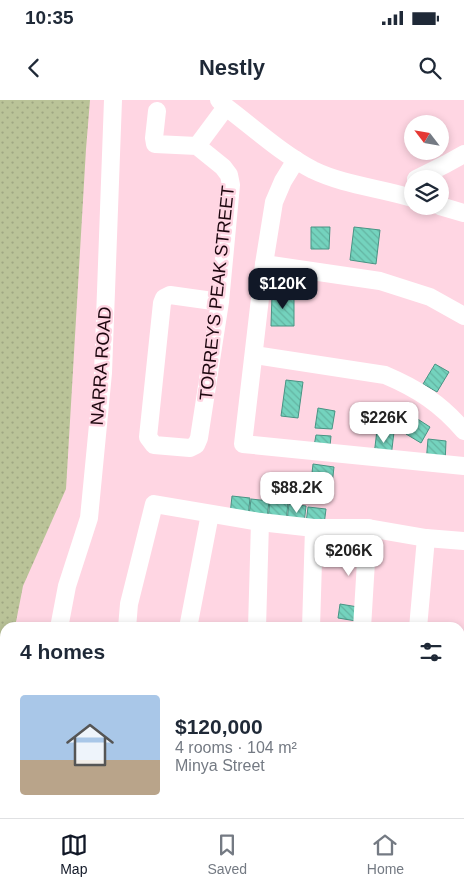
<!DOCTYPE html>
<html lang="en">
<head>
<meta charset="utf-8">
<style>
	body { margin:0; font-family:Arial,sans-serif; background:#f2f2f3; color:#1f2937; height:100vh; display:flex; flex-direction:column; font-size:19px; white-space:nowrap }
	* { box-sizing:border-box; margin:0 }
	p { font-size:16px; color:#747a83 }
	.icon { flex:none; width:28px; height:28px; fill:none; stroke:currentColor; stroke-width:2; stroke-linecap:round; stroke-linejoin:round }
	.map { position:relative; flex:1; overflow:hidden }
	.panel { position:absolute; left:0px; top:522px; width:465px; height:196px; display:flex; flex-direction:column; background:#fff; border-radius:15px 15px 0 0; box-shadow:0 2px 8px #0003 }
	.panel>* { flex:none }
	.needle { width:32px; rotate:301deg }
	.tools { position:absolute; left:404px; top:15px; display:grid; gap:10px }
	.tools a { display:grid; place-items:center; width:45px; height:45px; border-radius:50%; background:#fff; box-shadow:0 2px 8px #0003; font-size:25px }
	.price { position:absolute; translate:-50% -42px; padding:0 11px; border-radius:10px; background:#fff; color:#222; font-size:16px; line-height:32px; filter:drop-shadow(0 1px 2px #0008) }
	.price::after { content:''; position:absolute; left:50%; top:30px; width:15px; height:11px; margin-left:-8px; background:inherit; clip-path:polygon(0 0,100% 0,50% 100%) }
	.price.on { background:#111827; color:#fff }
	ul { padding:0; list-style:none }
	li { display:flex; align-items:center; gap:15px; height:125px; padding:0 20px }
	li span { display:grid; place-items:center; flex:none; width:140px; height:100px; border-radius:5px; color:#555 }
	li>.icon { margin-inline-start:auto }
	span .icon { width:60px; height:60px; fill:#fffc; stroke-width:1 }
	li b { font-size:21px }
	h2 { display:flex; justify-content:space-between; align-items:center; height:60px; padding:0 20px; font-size:21px }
	.status { display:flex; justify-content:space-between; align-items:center; height:35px; padding:0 25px; background:#fff; direction:ltr }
	.status svg { height:14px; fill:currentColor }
	header { display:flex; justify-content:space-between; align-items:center; height:65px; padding:0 20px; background:#fff; font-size:22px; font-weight:600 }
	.tab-bar { display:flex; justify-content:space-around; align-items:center; height:70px; border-top:1px solid #e0e1e3; background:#fff; font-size:14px; color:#747a83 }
	.tab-bar a { display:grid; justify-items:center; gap:2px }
	.tab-bar .on { color:#111827 }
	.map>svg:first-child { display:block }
	.grass { fill:url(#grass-dots) }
	.building { fill:url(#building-back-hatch); stroke:#489484 }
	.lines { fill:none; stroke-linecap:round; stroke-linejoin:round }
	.minor { stroke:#fff; stroke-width:18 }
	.labels { text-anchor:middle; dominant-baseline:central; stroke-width:5; stroke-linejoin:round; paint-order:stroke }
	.street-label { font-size:18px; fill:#1d070f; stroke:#ffd6e3 }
</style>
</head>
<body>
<div class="status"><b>10:35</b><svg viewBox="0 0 49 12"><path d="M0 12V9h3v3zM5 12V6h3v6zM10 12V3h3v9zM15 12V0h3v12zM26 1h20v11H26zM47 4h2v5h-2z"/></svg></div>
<header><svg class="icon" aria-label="back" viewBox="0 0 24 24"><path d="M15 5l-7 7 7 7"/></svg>Nestly<svg class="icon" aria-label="search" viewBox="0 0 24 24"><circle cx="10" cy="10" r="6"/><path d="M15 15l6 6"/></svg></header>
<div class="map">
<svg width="464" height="718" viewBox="0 0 464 718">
	<defs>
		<pattern id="grass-dots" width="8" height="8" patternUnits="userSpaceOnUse" patternTransform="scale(1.25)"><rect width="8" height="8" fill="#bac398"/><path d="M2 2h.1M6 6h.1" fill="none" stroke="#9fa682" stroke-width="1.8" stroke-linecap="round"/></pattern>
		<pattern id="building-back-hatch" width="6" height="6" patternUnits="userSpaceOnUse" patternTransform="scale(1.25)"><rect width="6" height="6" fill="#74d3be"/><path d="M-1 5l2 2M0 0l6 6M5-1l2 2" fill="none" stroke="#64b4a2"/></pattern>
	</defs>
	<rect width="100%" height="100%" fill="#ffd6e3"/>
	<path class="grass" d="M0 0H90L86 49 66 389 23 486 15 527 5 528V574L0 652Z"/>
	<g class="building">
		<path d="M311 127H330L329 149H311Z"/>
		<path d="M354 127 380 130 376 164 350 160Z"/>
		<path d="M294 193V226H271L272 194Z"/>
		<path d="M435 264 449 272 437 292 423 284Z"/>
		<path d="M286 280 303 282 298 318 281 316Z"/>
		<path d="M318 308 335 311 332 329 315 328Z"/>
		<path d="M416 318 430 327 421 343 406 334Z"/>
		<path d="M377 330 394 332 391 357 374 355Z"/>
		<path d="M316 335 331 336 330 346H314Z"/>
		<path d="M428 339 446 341 445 364 426 363Z"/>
		<path d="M313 364 334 367 331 394 310 391Z"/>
		<path d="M232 396 250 398 248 417 230 415Z"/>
		<path d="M251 399 269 401 267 418 249 416Z"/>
		<path d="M270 401 288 403 286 421 268 419Z"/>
		<path d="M289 404 306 406 304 424 287 421Z"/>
		<path d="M308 407 326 409 324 425 306 423Z"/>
		<path d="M340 504 358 507 356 521 338 518Z"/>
		<path d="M460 553 464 563V580L460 581Z"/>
	</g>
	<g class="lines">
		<g class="minor">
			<path d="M219 0 226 7C254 28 282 54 313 70 344 85 380 88 412 98"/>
			<path d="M157 11 154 38 155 44 197 46 223 67 229 75 231 85 220 202 199 338 196 345 190 348 154 345 148 337 162 203 164 198 170 195 220 202"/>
			<path d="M197 46 226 7"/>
			<path d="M296 60 283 81 274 102 264 164 243 344 464 366"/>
			<path d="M416 79 446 64 464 54"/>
			<path d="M440 106 464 113"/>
			<path d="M264 164 380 181 430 197 464 216"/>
			<path d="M254 255 385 275C418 289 441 304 464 331"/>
			<path d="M59 528 67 486 89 418 103 273 113 0"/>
			<path d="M127 528 129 504 154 404 260 422 314 428H368L426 438 464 441"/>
			<path d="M188 528 210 414"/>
			<path d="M257 528 260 422"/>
			<path d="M311 528 314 428"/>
			<path d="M362 528 368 428"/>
			<path d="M418 528 426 438"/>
			<path d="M460 616 464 613"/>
			<path d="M115 714 117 718"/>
			<path d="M185 714 187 718"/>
			<path d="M251 714 252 718"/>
			<path d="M298 718 307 714"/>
		</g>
	</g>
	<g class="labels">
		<g class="street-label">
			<text transform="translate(217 193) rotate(-84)">TORREYS PEAK STREET</text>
			<text transform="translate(101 266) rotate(-86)">NARRA ROAD</text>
		</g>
	</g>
</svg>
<div class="tools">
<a><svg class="needle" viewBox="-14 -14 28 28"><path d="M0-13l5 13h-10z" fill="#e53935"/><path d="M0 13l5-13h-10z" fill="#747a83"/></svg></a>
<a><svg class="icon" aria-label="layers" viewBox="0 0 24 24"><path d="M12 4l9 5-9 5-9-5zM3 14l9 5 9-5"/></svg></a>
</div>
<b class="price on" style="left:283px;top:210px">$120K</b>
<b class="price" style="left:384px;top:344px">$226K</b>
<b class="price" style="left:297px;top:414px">$88.2K</b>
<b class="price" style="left:349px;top:477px">$206K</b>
<section class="panel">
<h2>4 homes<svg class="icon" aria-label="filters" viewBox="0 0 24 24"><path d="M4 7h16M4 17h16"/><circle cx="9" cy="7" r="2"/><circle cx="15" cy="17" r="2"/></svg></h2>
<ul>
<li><span style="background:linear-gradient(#a9c7e8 65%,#b9a48a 0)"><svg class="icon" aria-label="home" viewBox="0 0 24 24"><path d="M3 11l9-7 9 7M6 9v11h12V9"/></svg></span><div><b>$120,000</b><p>4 rooms · 104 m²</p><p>Minya Street</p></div></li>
</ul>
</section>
</div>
<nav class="tab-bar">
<a class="on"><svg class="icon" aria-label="map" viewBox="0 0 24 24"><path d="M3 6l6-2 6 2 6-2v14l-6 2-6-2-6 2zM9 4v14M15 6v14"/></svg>Map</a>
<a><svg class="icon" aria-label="saved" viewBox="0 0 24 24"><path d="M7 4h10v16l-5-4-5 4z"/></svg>Saved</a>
<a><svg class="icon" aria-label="home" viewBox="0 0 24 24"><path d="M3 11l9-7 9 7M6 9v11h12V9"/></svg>Home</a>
</nav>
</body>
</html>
